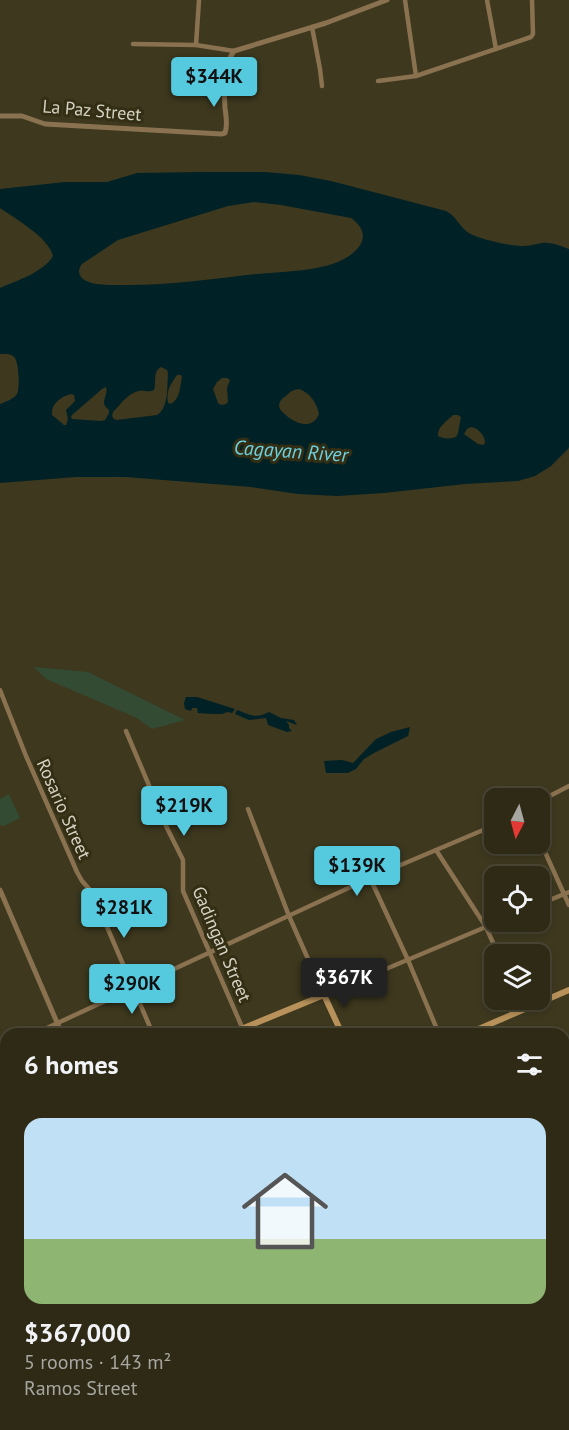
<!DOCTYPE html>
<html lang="en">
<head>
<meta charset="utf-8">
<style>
	body { margin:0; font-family:"PT Sans",sans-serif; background:#36321f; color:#f1f3f6; height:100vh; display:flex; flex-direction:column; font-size:22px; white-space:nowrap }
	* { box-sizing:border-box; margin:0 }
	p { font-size:20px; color:#a7a7a1 }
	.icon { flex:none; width:33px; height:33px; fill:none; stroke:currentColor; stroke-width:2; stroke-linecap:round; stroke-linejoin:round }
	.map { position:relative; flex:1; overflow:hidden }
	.details { position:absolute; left:0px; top:1028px; width:570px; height:404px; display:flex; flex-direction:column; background:#2e2a16; border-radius:18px 18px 0 0; box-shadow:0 3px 9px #0003,0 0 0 2px #494635 }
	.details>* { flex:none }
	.needle { width:39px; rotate:186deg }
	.controls { position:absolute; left:484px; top:788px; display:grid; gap:12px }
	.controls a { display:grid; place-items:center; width:66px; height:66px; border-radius:12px; background:#2e2a16; box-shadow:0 3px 9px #0003,0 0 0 2px #494635; font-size:30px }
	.price { position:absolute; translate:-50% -51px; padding:0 14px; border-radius:6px; background:#55cadf; color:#111; font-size:20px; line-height:39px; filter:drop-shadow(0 2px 3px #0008) }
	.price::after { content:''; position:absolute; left:50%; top:36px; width:18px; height:14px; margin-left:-9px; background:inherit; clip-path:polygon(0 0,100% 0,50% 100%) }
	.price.on { background:#222; color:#fff }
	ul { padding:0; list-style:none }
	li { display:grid; align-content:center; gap:12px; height:318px; padding:0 24px }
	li+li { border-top:2px solid #494635 }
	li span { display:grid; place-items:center; height:186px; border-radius:18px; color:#555 }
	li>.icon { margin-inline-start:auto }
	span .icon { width:108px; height:108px; fill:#fffc; stroke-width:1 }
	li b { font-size:26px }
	h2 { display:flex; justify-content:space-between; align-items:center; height:72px; padding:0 24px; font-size:26px }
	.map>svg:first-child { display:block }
	.green { fill:#324b32 }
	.water { fill:#002226; fill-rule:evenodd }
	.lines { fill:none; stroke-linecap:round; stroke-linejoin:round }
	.minor { stroke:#8a7250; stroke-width:4.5 }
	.tertiary { stroke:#8a7250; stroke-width:5 }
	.secondary { stroke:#b8925a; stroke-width:6 }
	.labels { text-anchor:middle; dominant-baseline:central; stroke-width:6; stroke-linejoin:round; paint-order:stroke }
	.street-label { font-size:18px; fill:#d4d2c2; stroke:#332e14 }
	.water-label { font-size:20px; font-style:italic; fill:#6cd1e0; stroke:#332e14 }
</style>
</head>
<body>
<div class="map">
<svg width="569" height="1430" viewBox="0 0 569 1430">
	<rect width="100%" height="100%" fill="#3d381e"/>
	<g class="green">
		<path d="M34 667 88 672 185 720 152 729 137 718 46 679Z"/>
		<path d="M9 794 20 818 4 826 0 825V799Z"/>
	</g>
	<g class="water">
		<path d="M201 172H265L299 175 331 181 446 211C458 217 460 230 473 235 484 240 510 246 523 246 529 246 535 244 542 243 551 242 560 246 569 249V447L568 449 551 466 535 476 518 481 465 484 384 493 337 496 298 494 251 487 126 477H76L0 483V404C5 402 14 399 17 394 20 389 19 361 14 357 11 353 4 354 0 354V288C16 281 44 272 53 256 49 238 16 219 0 208V189L65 182H107L137 173ZM254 202 281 205 351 218C376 236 357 255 335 263 314 271 280 272 257 274 212 279 166 286 120 285 112 285 104 285 97 284 86 283 73 276 82 264L118 240 228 206ZM161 367 167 370 168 373C167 386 169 408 157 415L117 420 114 419 112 416 113 412C120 405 129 392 139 391 146 390 148 393 154 390 157 382 152 372 161 367ZM177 375H181L182 377C180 387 180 399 171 404L168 403C166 391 170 385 177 375ZM222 378H227L230 380 227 388 228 402 226 404 221 405 218 403 213 389 217 382ZM106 387C109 397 98 402 109 410V413L105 420 101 421 72 419 71 417 72 415 102 389ZM299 389C310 393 317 403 319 414 313 429 299 425 288 417 285 414 280 411 279 406 279 401 283 398 287 395 291 391 293 390 299 389ZM71 394 74 395 75 401 66 410 68 419 66 425H64L52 415C51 404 60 397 71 394ZM453 415H458L461 417 458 433 456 437C451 439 443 439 438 436 437 427 447 421 453 415ZM471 427C478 428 485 435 485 443L483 445 478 444 464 434 467 429Z"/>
		<path d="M186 697H197L235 709 232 713 227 712 222 714H212L198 713 197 708H192L191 711 185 709 184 703Z"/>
		<path d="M237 710C251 715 255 719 269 712L281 718 294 720 297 725 286 721 289 725V728L292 731 287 732 268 725 266 718 249 720 235 714Z"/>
		<path d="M410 727 408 736 374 753 364 759 356 769 348 773H326L324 761 342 760 353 763 376 739 391 732Z"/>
	</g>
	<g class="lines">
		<g class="minor">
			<path d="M405 0 416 76"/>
			<path d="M487 0 496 49"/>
			<path d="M312 27 320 69 322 86"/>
			<path d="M133 44 196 45 234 51"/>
			<path d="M196 45 199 0"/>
			<path d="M378 81 416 76 531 37 533 34 532 0"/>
			<path d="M0 690 26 756 77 872 82 881 92 892 153 1034"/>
			<path d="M126 731 167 828 183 860V891L245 1034"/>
			<path d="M540 801 569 786"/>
			<path d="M248 809 289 916 324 995 500 921"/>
			<path d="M540 841 569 905"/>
			<path d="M436 850 486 927 498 954"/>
			<path d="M370 878 408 960 439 1034"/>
			<path d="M540 904 569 892"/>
			<path d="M518 999 522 1010"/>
			<path d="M34 1034 370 878 495 825"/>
			<path d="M0 1048 6 1045"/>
			<path d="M564 1096 569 1094"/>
			<path d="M0 1115 6 1129"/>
			<path d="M564 1224 569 1222"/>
			<path d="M0 1233 6 1230"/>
			<path d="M564 1253 569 1255"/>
			<path d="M564 1258 569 1267"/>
			<path d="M564 1313 569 1311"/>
			<path d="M0 1326 6 1339"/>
			<path d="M0 1423 6 1421"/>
			<path d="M73 1425 75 1430"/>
		</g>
		<g class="tertiary">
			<path d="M0 116H22L45 124 221 134 225 133C228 125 226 117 225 108 224 89 222 68 234 51L326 23 387 0"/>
			<path d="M0 890 62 1034"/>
			<path d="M225 1425 227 1430"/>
		</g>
		<g class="secondary">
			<path d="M229 1034 324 995 342 1034"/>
			<path d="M467 1034 569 990"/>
			<path d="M0 1134 6 1131"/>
			<path d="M0 1326 6 1323"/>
			<path d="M526 1425 529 1430"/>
		</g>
	</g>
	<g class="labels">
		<g class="street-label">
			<text transform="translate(92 110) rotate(5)">La Paz Street</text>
			<text transform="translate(64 809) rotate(66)">Rosario Street</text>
			<text transform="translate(222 944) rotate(67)">Gadingan Street</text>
		</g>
		<g class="water-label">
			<text transform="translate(291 451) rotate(4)">Cagayan River</text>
		</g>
	</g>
</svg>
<div class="controls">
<a><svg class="needle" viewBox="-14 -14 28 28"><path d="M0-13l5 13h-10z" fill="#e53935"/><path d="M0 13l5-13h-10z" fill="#a7a7a1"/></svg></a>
<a><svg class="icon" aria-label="locate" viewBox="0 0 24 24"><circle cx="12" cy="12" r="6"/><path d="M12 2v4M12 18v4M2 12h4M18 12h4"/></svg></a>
<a><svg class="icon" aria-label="layers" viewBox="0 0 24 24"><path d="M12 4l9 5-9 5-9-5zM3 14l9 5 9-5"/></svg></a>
</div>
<b class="price" style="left:214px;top:108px">$344K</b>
<b class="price" style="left:184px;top:837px">$219K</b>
<b class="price" style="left:357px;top:897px">$139K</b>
<b class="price" style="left:124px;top:939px">$281K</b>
<b class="price on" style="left:344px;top:1009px">$367K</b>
<b class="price" style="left:132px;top:1015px">$290K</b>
<section class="details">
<h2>6 homes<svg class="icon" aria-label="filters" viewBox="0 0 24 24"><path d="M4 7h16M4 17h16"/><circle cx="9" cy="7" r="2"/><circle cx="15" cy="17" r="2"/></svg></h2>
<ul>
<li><span style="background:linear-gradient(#bfe0f5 65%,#8fb573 0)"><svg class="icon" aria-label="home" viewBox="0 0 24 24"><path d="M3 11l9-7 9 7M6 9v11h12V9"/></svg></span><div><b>$367,000</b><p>5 rooms · 143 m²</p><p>Ramos Street</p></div></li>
</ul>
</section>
</div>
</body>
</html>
